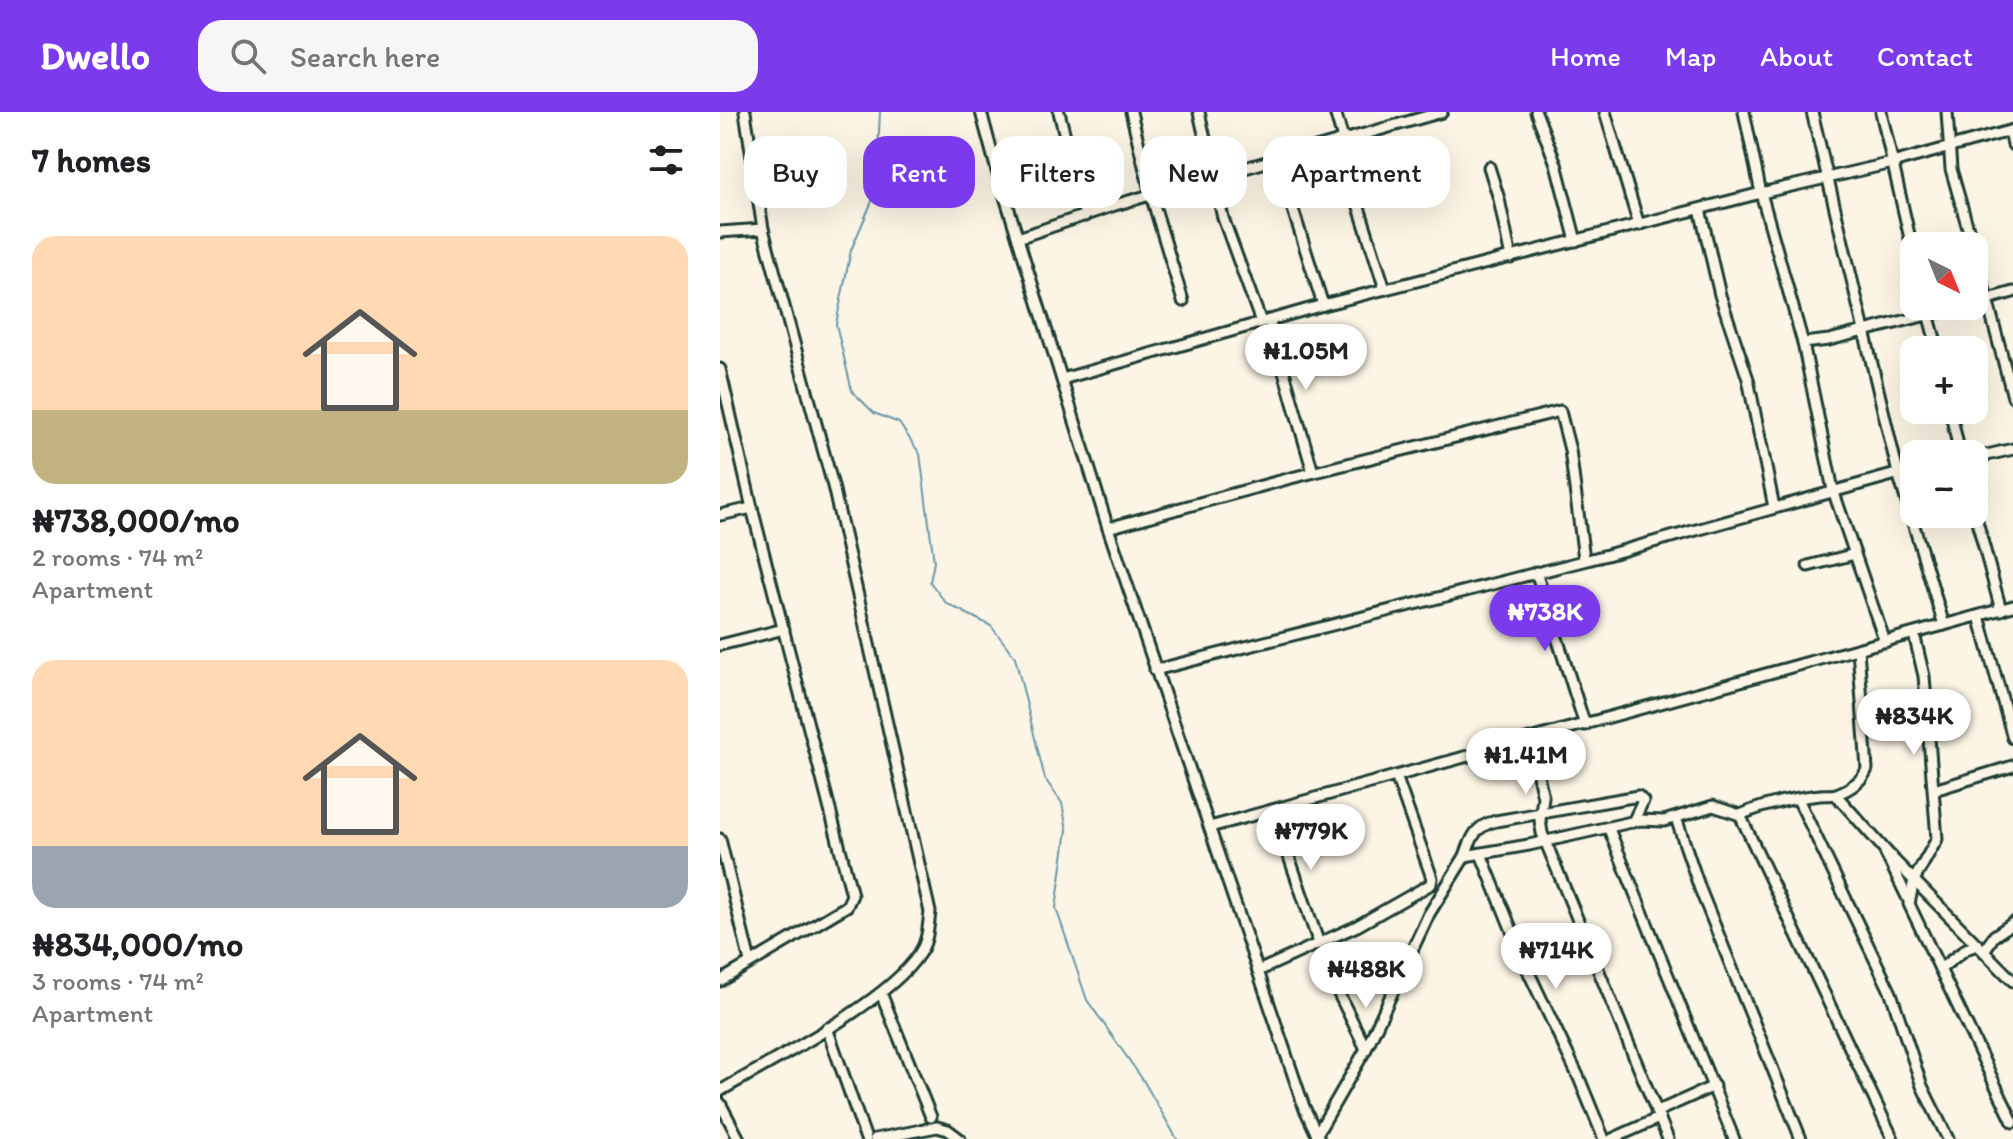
<!DOCTYPE html>
<html lang="en">
<head>
<meta charset="utf-8">
<style>
	body { margin:0; font-family:Itim,sans-serif; background:#f6f6f6; color:#202124; height:100vh; display:flex; flex-direction:column; font-size:30px; white-space:nowrap }
	* { box-sizing:border-box; margin:0 }
	p { font-size:26px; color:#757577 }
	.icon { flex:none; width:44px; height:44px; fill:none; stroke:currentColor; stroke-width:2; stroke-linecap:round; stroke-linejoin:round }
	.map { position:relative; flex:1; overflow:hidden }
	.sheet { display:flex; flex-direction:column; background:#fff; width:720px }
	.sheet>* { flex:none }
	.banner { position:absolute; left:24px; top:24px; width:760px; height:72px; display:flex; gap:16px }
	.needle { width:52px; rotate:137deg }
	.fabs { position:absolute; left:1180px; top:120px; display:grid; gap:16px }
	.fabs a { display:grid; place-items:center; width:88px; height:88px; border-radius:16px; background:#fff; box-shadow:0 8px 32px #0002; font-size:40px }
	.price { position:absolute; translate:-50% -68px; padding:0 18px; border-radius:28px; background:#fff; color:#222; font-size:26px; line-height:52px; filter:drop-shadow(0 2px 4px #0008) }
	.price::after { content:''; position:absolute; left:50%; top:48px; width:24px; height:18px; margin-left:-12px; background:inherit; clip-path:polygon(0 0,100% 0,50% 100%) }
	.price.current { background:#7c3aed; color:#fff }
	ul { padding:0; list-style:none }
	li { display:grid; align-content:center; gap:16px; height:424px; padding:0 32px }
	li span { display:grid; place-items:center; height:248px; border-radius:24px; color:#555 }
	li>.icon { margin-inline-start:auto }
	span .icon { width:144px; height:144px; fill:#fffc; stroke-width:1 }
	li b { font-size:34px }
	h2 { display:flex; justify-content:space-between; align-items:center; height:96px; padding:0 32px; font-size:34px }
	.pill { padding:0 28px; border-radius:24px; background:#fff; box-shadow:0 8px 32px #0002; font-size:28px; line-height:72px }
	.pill.current { background:#7c3aed; color:#fff }
	header { display:flex; align-items:center; gap:48px; box-sizing:border-box; height:112px; padding:0 40px; background:#7c3aed; color:#fff }
	header strong { font-size:38px }
	nav { display:flex; gap:44px; margin-inline-start:auto; font-size:28px }
	.search { width:560px; height:72px; background:#f6f6f6; display:flex; align-items:center; gap:20px; box-sizing:border-box; padding:0 28px; border-radius:24px; color:#757577; font-size:30px }
	main { display:flex; flex:1; min-height:0 }
	.map>svg:first-child { display:block }
	.lines { fill:none; stroke-linecap:round; stroke-linejoin:round }
	.stream { stroke:#6998ab; stroke-width:2 }
	.minor-casing { stroke:#1f3d34; stroke-width:15 }
	.minor { stroke:#fcf5e5; stroke-width:9 }
</style>
</head>
<body>
<header>
<strong>Dwello</strong>
<div class="search"><svg class="icon" aria-label="search" viewBox="0 0 24 24"><circle cx="10" cy="10" r="6"/><path d="M15 15l6 6"/></svg>Search here</div>
<nav><a>Home</a><a>Map</a><a>About</a><a>Contact</a></nav>
</header>
<main>
<section class="sheet">
<h2>7 homes<svg class="icon" aria-label="filters" viewBox="0 0 24 24"><path d="M4 7h16M4 17h16"/><circle cx="9" cy="7" r="2"/><circle cx="15" cy="17" r="2"/></svg></h2>
<ul>
<li><span style="background:linear-gradient(#ffd9b3 70%,#c2b280 0)"><svg class="icon" aria-label="home" viewBox="0 0 24 24"><path d="M3 11l9-7 9 7M6 9v11h12V9"/></svg></span><div><b>₦738,000/mo</b><p>2 rooms · 74 m²</p><p>Apartment</p></div></li>
<li><span style="background:linear-gradient(#ffd9b3 75%,#9aa5b1 0)"><svg class="icon" aria-label="home" viewBox="0 0 24 24"><path d="M3 11l9-7 9 7M6 9v11h12V9"/></svg></span><div><b>₦834,000/mo</b><p>3 rooms · 74 m²</p><p>Apartment</p></div></li>
</ul>
</section>
<div class="map">
<svg width="1293" height="1027" viewBox="0 0 1293 1027">
	<rect width="100%" height="100%" fill="#fcf5e5"/>
	<filter id="ink" filterUnits="userSpaceOnUse"><feTurbulence type="fractalNoise" baseFrequency=".0125" numOctaves="2"/><feDisplacementMap in="SourceGraphic" scale="16" xChannelSelector="R" yChannelSelector="G"/><feConvolveMatrix kernelMatrix="1 2 1 2 8 2 1 2 1" color-interpolation-filters="sRGB"/></filter>
	<g filter="url(#ink)">
		<g class="lines">
			<path class="stream" d="M160 0 156 80 131 138 116 212 132 279 154 301 179 311 200 342 214 450 210 470 226 491 271 514 295 545 325 667 342 691 347 718 336 796 367 888 423 968 457 1027"/>
			<g class="minor-casing">
				<g id="minor">
					<path d="M261 0 277 59 388 416 584 995 599 1027"/>
					<path d="M339 0 365 104"/>
					<path d="M411 0 431 83 463 189"/>
					<path d="M479 0 503 106 541 210"/>
					<path d="M615 0 623 27"/>
					<path d="M816 0 836 52 856 129"/>
					<path d="M885 0 919 113"/>
					<path d="M1092 0 1178 361 1224 513"/>
					<path d="M1161 0 1194 144"/>
					<path d="M1227 0 1231 57 1253 134"/>
					<path d="M1290 19 1293 33"/>
					<path d="M618 29 665 177"/>
					<path d="M557 47 603 193"/>
					<path d="M769 55 779 87 791 146"/>
					<path d="M980 97 1000 183 1028 267 1054 395"/>
					<path d="M0 120 43 117"/>
					<path d="M298 126 395 93 722 0"/>
					<path d="M1254 138 1293 285"/>
					<path d="M1254 191 1293 180"/>
					<path d="M1206 194 1218 238"/>
					<path d="M549 208 593 360"/>
					<path d="M1083 231 1109 228 1242 194"/>
					<path d="M0 257 32 396 132 783 127 794 0 869"/>
					<path d="M342 267 603 193 1041 81 1024 0"/>
					<path d="M1230 298 1240 342"/>
					<path d="M1254 346 1293 337"/>
					<path d="M1254 398 1281 498"/>
					<path d="M0 403 32 396"/>
					<path d="M388 416 567 367 840 299 850 338 864 447"/>
					<path d="M1088 454 1135 442"/>
					<path d="M816 460 865 613"/>
					<path d="M1259 504 1293 626"/>
					<path d="M1194 522 1204 564 1217 727 1194 768 1189 792 1293 1010"/>
					<path d="M1165 530 1113 378 1083 231 1041 81 1172 51 1293 18"/>
					<path d="M0 533 64 517"/>
					<path d="M435 558 887 443 1194 357"/>
					<path d="M810 628 823 685 820 708 822 721 948 1027"/>
					<path d="M1214 678 1293 654"/>
					<path d="M1116 683 1174 748 1293 869"/>
					<path d="M1078 687 1171 881 1202 974 1228 1027"/>
					<path d="M553 698 599 832"/>
					<path d="M1020 703 1173 1027"/>
					<path d="M956 706 980 777 1081 1027"/>
					<path d="M490 715 1293 494"/>
					<path d="M889 717 1014 1027"/>
					<path d="M0 727 30 850"/>
					<path d="M1165 740 1188 787"/>
					<path d="M761 742 809 861 859 966 884 1027"/>
					<path d="M745 744C752 725 755 714 776 709L918 684 923 689 913 710"/>
					<path d="M1264 839 1274 824 1293 811"/>
					<path d="M1220 857 1246 837 1257 833"/>
					<path d="M538 859 637 814 711 772 712 766 676 664"/>
					<path d="M615 874 646 937"/>
					<path d="M161 881 211 1005"/>
					<path d="M107 916 146 1027"/>
					<path d="M0 979C53 948 167 891 199 842 208 830 208 815 210 800L113 374 43 117 25 0"/>
					<path d="M0 991 19 1027"/>
					<path d="M936 1000 994 974"/>
					<path d="M597 1022 646 937 709 802 745 744 809 733 920 708 944 709 993 694 1020 703C1045 692 1073 686 1100 683 1107 682 1113 684 1119 681 1130 677 1143 668 1147 657L1138 537"/>
					<path d="M155 1027 217 1015 228 1018 240 1027"/>
					<path d="M892 1027 939 1006"/>
				</g>
			</g>
			<use href="#minor" class="minor"/>
		</g>
	</g>
</svg>
<div class="fabs">
<a><svg class="needle" viewBox="-14 -14 28 28"><path d="M0-13l5 13h-10z" fill="#e53935"/><path d="M0 13l5-13h-10z" fill="#757577"/></svg></a>
<a>+</a>
<a>−</a>
</div>
<b class="price" style="left:586px;top:280px">₦1.05M</b>
<b class="price current" style="left:825px;top:541px">₦738K</b>
<b class="price" style="left:1194px;top:645px">₦834K</b>
<b class="price" style="left:806px;top:684px">₦1.41M</b>
<b class="price" style="left:591px;top:760px">₦779K</b>
<b class="price" style="left:836px;top:879px">₦714K</b>
<b class="price" style="left:646px;top:898px">₦488K</b>
<div class="banner">
<a class="pill">Buy</a>
<a class="pill current">Rent</a>
<a class="pill">Filters</a>
<a class="pill">New</a>
<a class="pill">Apartment</a>
</div>
</div>
</main>
</body>
</html>
